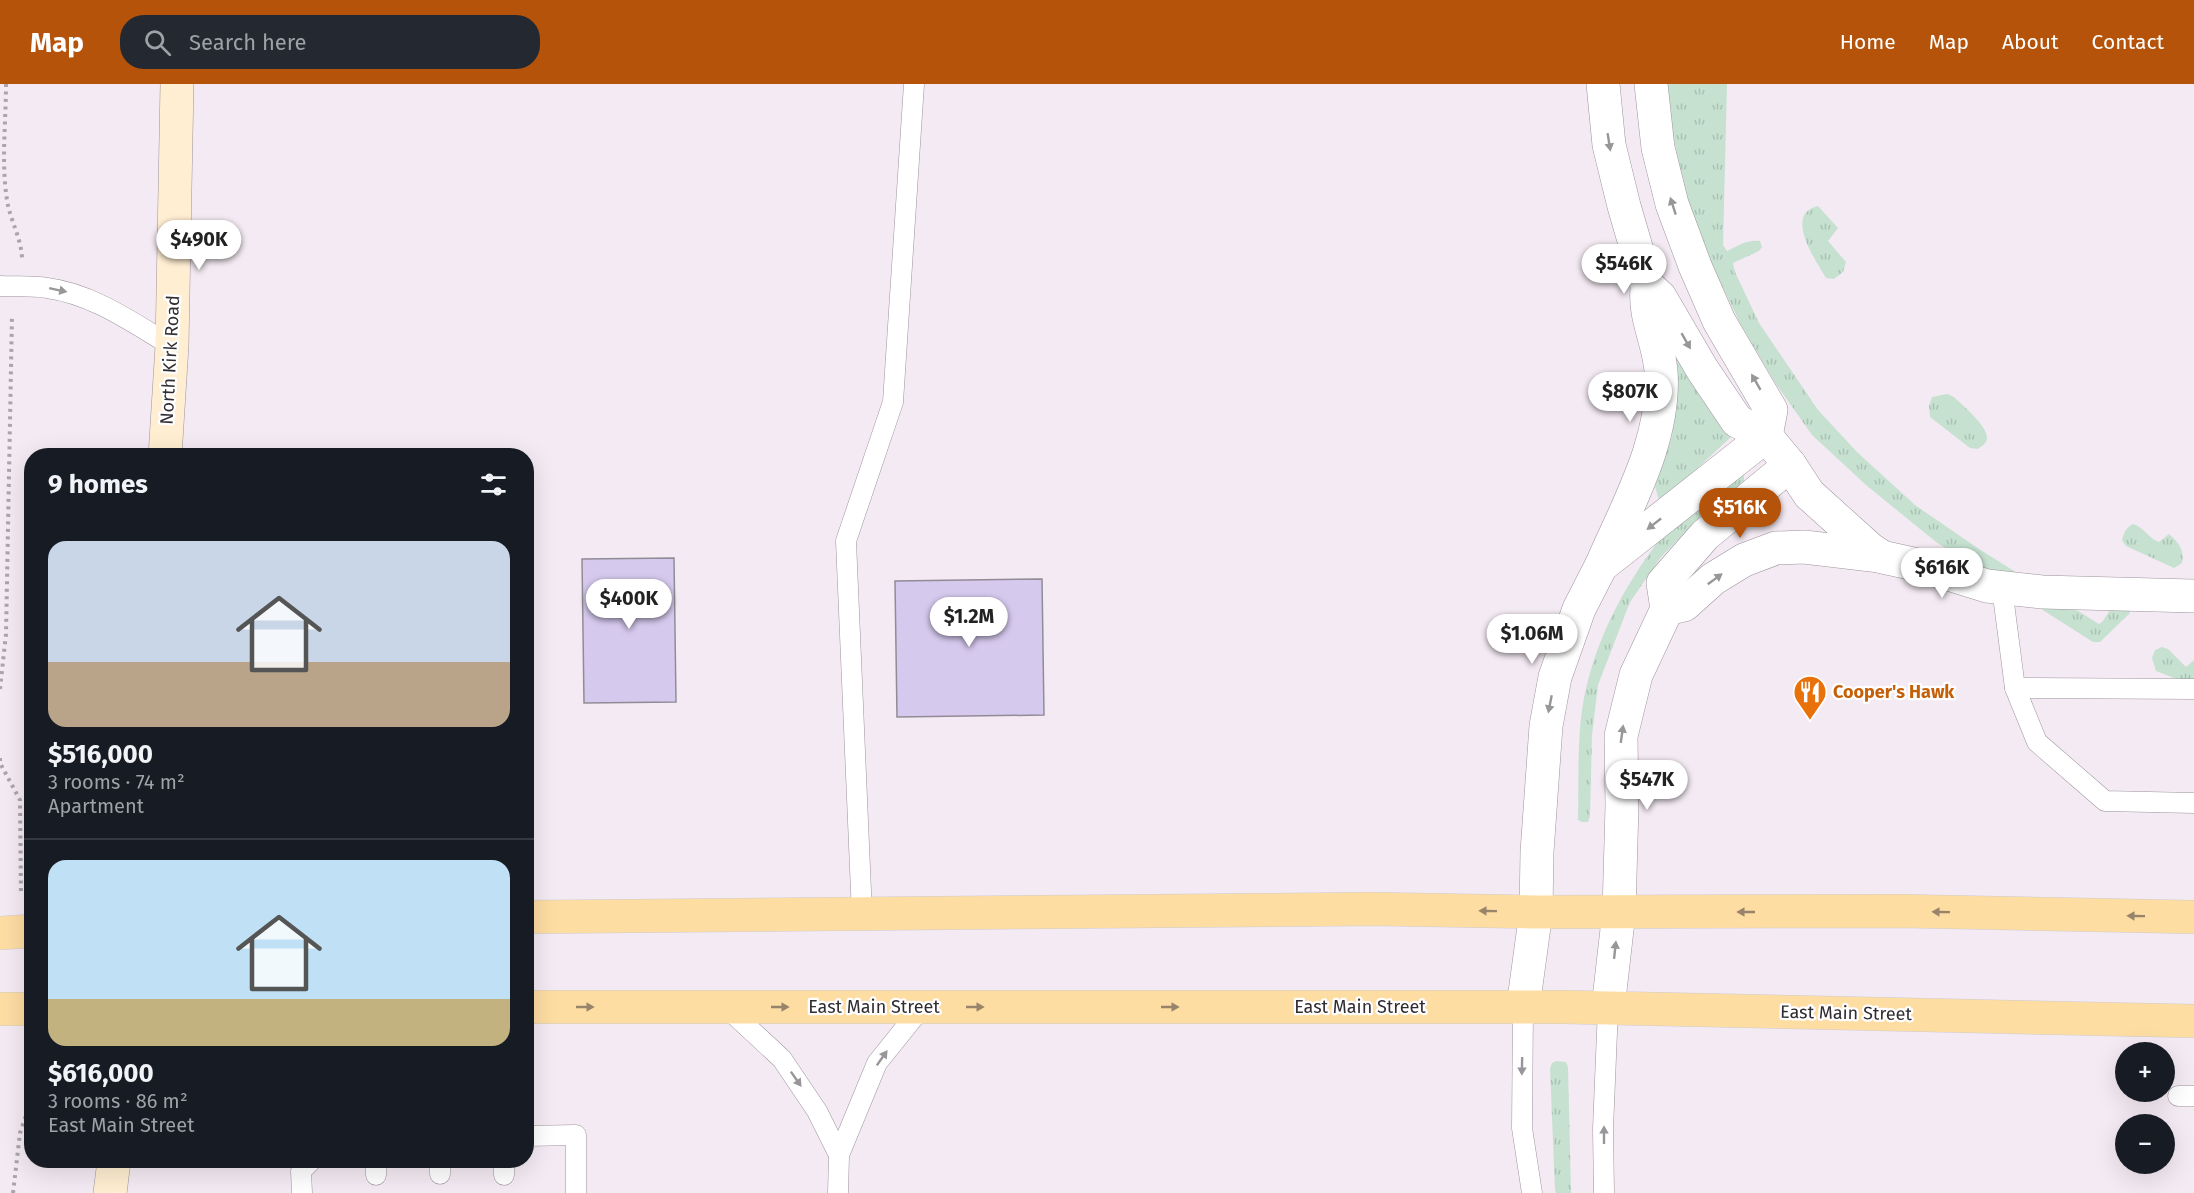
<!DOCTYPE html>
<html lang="en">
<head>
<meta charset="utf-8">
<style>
	body { margin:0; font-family:"Fira Sans",sans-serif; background:#242831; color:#f1f3f6; height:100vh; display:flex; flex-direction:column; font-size:22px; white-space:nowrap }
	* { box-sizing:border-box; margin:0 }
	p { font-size:20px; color:#9ea1a6 }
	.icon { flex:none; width:33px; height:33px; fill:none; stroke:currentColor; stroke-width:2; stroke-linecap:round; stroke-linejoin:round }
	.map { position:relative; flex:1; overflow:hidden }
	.panel { position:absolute; left:24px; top:364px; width:510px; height:720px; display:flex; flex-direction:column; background:#171b24; border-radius:24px; box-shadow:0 6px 24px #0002 }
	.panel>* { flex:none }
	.fabs { position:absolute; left:2115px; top:958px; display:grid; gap:12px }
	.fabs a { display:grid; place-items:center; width:60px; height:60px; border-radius:50%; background:#171b24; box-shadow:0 6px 24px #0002; font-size:30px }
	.price { position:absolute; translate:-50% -51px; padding:0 14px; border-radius:21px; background:#fff; color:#222; font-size:20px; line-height:39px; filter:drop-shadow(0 2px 3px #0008) }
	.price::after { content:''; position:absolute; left:50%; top:36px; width:18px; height:14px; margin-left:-9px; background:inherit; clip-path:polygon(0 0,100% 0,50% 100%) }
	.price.current { background:#b45309; color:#fff }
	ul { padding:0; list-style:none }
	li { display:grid; align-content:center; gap:12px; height:318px; padding:0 24px }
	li+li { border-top:2px solid #363941 }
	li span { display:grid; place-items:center; height:186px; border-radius:18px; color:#555 }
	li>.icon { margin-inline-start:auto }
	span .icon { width:108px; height:108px; fill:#fffc; stroke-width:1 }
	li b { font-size:26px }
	h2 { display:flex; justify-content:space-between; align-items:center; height:72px; padding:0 24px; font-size:26px }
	header { display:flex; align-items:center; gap:36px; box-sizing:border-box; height:84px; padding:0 30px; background:#b45309; color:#fff }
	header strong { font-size:28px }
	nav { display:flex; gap:33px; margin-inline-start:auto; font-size:21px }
	.search { width:420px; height:54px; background:#242831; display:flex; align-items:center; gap:15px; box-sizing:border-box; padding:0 21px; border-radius:24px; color:#9ea1a6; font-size:22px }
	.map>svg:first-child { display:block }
	.grass { fill:url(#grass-tufts) }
	.building { fill:#d6c9ee; stroke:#908c96; stroke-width:1.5 }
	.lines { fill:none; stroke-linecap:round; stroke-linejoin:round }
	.lane-casing { stroke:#9d949c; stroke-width:21 }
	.street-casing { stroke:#9d949c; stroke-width:34 }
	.secondary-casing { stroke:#9d949c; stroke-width:34 }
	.primary-casing { stroke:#cdcccd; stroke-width:34 }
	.path { stroke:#aca4ab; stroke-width:4; stroke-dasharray:3 4.5; stroke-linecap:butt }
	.lane { stroke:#fff; stroke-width:20 }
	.street { stroke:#fff; stroke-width:33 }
	.secondary { stroke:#ffeed1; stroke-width:33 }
	.primary { stroke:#fedda3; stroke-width:33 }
	.oneway { fill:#989698 }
	.oneway2 { fill:#97846a }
	.labels { text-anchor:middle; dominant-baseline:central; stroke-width:4.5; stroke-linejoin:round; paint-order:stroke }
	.street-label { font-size:18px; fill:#302c30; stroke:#fff }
	.food-label { font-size:18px; font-weight:bold; fill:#c56008; stroke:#fff; text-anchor:start }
</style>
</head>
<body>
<header>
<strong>Map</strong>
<div class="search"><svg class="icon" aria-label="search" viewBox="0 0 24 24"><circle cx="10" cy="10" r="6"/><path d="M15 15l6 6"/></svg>Search here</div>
<nav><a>Home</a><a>Map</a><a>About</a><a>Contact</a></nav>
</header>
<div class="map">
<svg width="2194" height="1109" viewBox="0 0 2194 1109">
	<defs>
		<pattern id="grass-tufts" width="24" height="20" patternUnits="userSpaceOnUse" patternTransform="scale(1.5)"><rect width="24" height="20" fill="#c6e1d0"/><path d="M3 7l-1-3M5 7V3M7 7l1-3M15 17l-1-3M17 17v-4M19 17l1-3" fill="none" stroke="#aac1b3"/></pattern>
	</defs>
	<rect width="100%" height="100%" fill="#f4eaf3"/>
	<g class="grass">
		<path d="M1666 0H1727L1723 161 1727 167C1736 162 1749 155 1760 157L1762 163 1759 167 1733 179 1735 188 1759 239 1818 326 1857 368 1915 421 1979 465 2099 540 2103 537 2117 515 2132 523 2129 530 2100 558H2093L1936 458 1866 401 1812 351 1776 300 1740 239 1690 135 1667 20Z"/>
		<path d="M1818 122 1838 144 1828 157 1846 178 1843 188 1834 195 1826 194C1816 177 1783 130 1818 122Z"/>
		<path d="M1672 265 1732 352 1660 419 1655 403 1672 352 1675 323Z"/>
		<path d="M1947 310 1954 313C1962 321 1988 342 1987 354 1987 359 1982 362 1978 365L1970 364 1930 333 1929 322 1932 313Z"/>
		<path d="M1744 390V397L1736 405 1701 432 1661 473 1630 518 1598 601 1592 651 1590 732 1588 738H1582L1578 736C1579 700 1577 662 1582 626 1590 574 1611 527 1640 483 1654 463 1670 439 1690 424 1706 411 1726 401 1744 390Z"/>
		<path d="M2133 440C2144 443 2149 455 2159 458L2169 450C2178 458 2185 466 2182 479L2174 484 2126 462 2122 456C2124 448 2126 444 2133 440Z"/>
		<path d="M2162 563 2168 565 2186 583 2194 576V602L2156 587 2152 574 2155 566Z"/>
		<path d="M1556 977 1566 978 1568 983 1571 1109H1556L1555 1106 1550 985 1552 979Z"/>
	</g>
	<g class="building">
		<path d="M674 474 676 618 584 619 582 475Z"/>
		<path d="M1042 495 1044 631 897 633 895 497Z"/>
	</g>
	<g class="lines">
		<g class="lane-casing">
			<g id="lane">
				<path d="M0 202C15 203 31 201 47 204 93 210 133 239 172 262"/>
				<path d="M2002 504 2015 604 2037 658 2105 717 2194 719"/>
				<path d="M2015 604 2194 605"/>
				<path d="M862 831 846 457 893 318 914 0"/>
				<path d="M726 923 782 975 817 1027 839 1071 877 979 922 923"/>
				<path d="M1523 923 1522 1044 1532 1109"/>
				<path d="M2178 1012H2194"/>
				<path d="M526 1052 576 1051V1109"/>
				<path d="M376 1077V1091"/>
				<path d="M440 1077V1090"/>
				<path d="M504 1077V1091"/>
				<path d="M302 1109 301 1087 311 1077"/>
				<path d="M838 1109 839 1071"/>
				<path d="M1604 1109 1603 1045 1608 924"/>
			</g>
		</g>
		<g class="street-casing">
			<g id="street">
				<path d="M1603 0 1609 61 1624 122 1647 201 1660 213 1702 285 1737 337 1766 352 1790 381 1809 410 1870 465 1882 473 1923 482 1987 502 2042 508 2194 512"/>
				<path d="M1602 480C1628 420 1666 354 1661 287 1659 259 1644 233 1647 205"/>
				<path d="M1667 525 1684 521 1713 495 1744 476 1776 464 1804 463 1880 472"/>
				<path d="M1523 923 1536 828 1537 768 1546 642 1555 593 1579 525 1601 482 1766 352 1771 326 1719 237 1695 182 1672 120 1658 64 1651 0"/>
				<path d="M1608 924 1619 828 1622 722 1621 652 1636 591 1667 525 1663 499 1705 451 1790 381"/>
			</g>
		</g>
		<g class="secondary-casing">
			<g id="secondary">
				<path d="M165 372 172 262 177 0"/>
				<path d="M110 1109 114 1077"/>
			</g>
		</g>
		<g class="primary-casing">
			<g id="primary">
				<path d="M526 833 1373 825 1536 828 1901 827 2194 833"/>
				<path d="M0 849 32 847"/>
				<path d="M526 923H1563L2194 937"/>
				<path d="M0 925H32"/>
			</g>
		</g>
		<g class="path">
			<path d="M6 0C6 38 1 78 7 116 10 136 21 153 22 174"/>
			<path d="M0 605 6 550 12 231"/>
			<path d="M0 674V679L20 716 21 810"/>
			<path d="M13 1109 20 1049 30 1020 27 962"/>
		</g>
		<use href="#lane" class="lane"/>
		<use href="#street" class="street"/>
		<use href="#secondary" class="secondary"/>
		<use href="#primary" class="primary"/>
	</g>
	<defs><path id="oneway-solid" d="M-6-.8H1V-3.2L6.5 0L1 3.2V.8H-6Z" transform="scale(1.5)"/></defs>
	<g class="oneway">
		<use href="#oneway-solid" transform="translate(1609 58) rotate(81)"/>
		<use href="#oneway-solid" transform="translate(1673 122) rotate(-108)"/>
		<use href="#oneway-solid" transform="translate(58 206) rotate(12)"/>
		<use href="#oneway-solid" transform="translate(1686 257) rotate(60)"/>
		<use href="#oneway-solid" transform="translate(1756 298) rotate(-120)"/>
		<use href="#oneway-solid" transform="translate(1654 440) rotate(142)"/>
		<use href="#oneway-solid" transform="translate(1715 495) rotate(-36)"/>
		<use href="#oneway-solid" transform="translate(1550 620) rotate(101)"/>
		<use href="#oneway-solid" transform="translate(1622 650) rotate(-82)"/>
		<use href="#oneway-solid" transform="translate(1615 866) rotate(-84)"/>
		<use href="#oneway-solid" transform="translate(882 974) rotate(-55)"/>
		<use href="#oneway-solid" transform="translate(1522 982) rotate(91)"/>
		<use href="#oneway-solid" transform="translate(796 995) rotate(55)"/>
		<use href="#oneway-solid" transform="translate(1604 1051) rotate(-90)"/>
	</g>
	<g class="oneway2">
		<use href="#oneway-solid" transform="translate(1488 827) rotate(-179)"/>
		<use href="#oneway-solid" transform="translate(1746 828) rotate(180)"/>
		<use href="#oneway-solid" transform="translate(1941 828) rotate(-179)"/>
		<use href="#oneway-solid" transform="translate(2136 832) rotate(-179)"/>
		<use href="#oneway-solid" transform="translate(585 923)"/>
		<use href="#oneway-solid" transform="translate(780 923)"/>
		<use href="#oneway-solid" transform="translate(975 923)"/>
		<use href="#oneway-solid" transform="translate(1170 923)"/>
	</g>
	<defs>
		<g id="restaurant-pin" transform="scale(1.725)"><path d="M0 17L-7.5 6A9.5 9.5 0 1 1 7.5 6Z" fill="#e8710a" stroke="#fff"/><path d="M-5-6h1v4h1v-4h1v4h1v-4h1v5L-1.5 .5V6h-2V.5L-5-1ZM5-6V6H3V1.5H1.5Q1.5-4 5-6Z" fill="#fff"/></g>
	</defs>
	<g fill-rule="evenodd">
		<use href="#restaurant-pin" x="1810" y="608"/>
	</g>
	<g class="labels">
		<g class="street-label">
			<text transform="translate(170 276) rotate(-87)">North Kirk Road</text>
			<text x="874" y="923">East Main Street</text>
			<text x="1360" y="923">East Main Street</text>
			<text transform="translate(1846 929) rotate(1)">East Main Street</text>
		</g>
		<g class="food-label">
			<text x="1833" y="608">Cooper's Hawk</text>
		</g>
	</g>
</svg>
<div class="fabs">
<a>+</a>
<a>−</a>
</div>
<b class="price" style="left:199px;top:187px">$490K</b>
<b class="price" style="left:1624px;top:211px">$546K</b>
<b class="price" style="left:1630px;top:339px">$807K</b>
<b class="price current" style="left:1740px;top:455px">$516K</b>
<b class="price" style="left:1942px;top:515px">$616K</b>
<b class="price" style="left:629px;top:546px">$400K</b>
<b class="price" style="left:969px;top:564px">$1.2M</b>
<b class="price" style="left:1532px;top:581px">$1.06M</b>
<b class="price" style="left:1647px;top:727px">$547K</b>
<section class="panel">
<h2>9 homes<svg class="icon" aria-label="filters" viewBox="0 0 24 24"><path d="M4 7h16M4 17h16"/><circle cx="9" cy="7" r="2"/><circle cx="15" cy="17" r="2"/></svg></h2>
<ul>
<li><span style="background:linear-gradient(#c9d6e8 65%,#b9a48a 0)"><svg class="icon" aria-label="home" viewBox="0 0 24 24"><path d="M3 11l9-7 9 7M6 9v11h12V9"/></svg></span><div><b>$516,000</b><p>3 rooms · 74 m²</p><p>Apartment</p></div></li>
<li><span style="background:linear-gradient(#bfe0f5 75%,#c2b280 0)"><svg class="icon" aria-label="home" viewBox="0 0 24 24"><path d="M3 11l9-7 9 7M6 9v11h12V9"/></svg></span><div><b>$616,000</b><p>3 rooms · 86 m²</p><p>East Main Street</p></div></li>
</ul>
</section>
</div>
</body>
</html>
